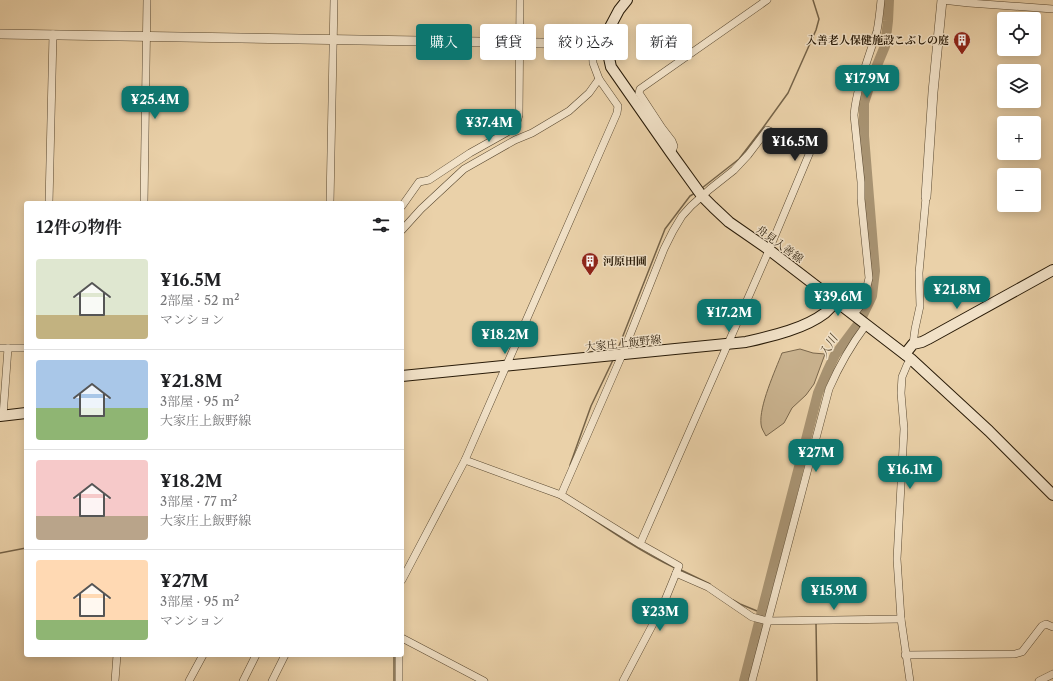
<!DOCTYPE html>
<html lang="ja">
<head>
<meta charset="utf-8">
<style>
	body { margin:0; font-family:"Libre Caslon Text","Noto Serif JP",serif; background:#f6f6f6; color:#202124; height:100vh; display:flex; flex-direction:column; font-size:15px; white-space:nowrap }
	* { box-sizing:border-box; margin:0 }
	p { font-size:13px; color:#757577 }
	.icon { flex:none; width:22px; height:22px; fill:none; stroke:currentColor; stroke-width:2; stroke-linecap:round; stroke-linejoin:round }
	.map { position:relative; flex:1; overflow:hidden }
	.side { position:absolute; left:24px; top:201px; width:380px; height:456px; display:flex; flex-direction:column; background:#fff; border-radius:4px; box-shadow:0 2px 10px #0003 }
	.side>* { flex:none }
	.hud { position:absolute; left:416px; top:24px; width:380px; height:36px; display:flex; gap:8px }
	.controls { position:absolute; left:997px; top:12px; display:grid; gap:8px }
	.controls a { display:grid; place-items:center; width:44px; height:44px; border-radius:4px; background:#fff; box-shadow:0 2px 10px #0003; font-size:20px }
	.price { position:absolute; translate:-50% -34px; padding:0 9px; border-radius:8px; background:#0f766e; color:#fff; font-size:13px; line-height:26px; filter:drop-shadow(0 1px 2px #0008) }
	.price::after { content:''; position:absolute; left:50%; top:24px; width:12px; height:9px; margin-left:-6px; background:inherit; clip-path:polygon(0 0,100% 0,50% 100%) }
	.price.current { background:#222; color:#fff }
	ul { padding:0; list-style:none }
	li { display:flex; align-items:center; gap:12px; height:100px; padding:0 12px }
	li+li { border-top:1px solid #e0e0e0 }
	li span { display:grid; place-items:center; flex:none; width:112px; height:80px; border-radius:4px; color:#555 }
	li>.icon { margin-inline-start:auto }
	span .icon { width:48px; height:48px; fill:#fffc; stroke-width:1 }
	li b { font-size:17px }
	h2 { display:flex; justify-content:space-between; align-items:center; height:48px; padding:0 12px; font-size:17px }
	.pill { padding:0 14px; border-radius:4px; background:#fff; box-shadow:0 2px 10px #0003; font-size:14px; line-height:36px }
	.pill.current { background:#0f766e; color:#fff }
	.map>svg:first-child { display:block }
	.green { fill:#c9b28e; stroke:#79664b }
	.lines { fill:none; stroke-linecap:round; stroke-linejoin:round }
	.stream { stroke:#756348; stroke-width:1.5 }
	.river { stroke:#a89372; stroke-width:10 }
	.minor-casing { stroke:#594830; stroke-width:8 }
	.tertiary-casing { stroke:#594830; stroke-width:10 }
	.secondary-casing { stroke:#291b08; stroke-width:12 }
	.minor { stroke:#f1e1c7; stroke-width:7 }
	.tertiary { stroke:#f1e1c7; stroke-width:9 }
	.secondary { stroke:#f1e1c7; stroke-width:10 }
	.labels { text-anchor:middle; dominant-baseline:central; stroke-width:3; stroke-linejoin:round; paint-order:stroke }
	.poi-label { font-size:11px; font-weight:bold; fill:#291b08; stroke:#f1e1c7; text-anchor:end }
	.street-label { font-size:11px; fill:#291b08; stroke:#f1e1c7 }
	.water-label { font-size:12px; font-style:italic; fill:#5c4b32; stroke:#f1e1c7 }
</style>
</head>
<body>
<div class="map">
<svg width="1053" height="681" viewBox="0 0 1053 681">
	<rect width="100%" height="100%" fill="#ead1a9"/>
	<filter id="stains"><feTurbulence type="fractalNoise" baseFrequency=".005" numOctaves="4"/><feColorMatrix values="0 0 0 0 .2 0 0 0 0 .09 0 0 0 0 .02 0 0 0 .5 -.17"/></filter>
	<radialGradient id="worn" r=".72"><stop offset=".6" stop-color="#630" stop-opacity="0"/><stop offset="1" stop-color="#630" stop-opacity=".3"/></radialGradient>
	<path class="green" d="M800 349 813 353 825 354 814 384 806 395 792 408 784 423 766 436C764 432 761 428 761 424 759 406 775 371 782 353Z"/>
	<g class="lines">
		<g class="stream">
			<path d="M702 188 739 159 762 129 788 93 816 30 819 19 813 0"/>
			<path d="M617 351 665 229 690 196 695 193"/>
			<path d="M570 465 591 406 613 360"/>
			<path d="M578 509C609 530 641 552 675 568"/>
			<path d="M0 553 26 548"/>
			<path d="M681 570 710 584"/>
			<path d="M733 600 740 604 762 613"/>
			<path d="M816 623 817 681"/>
			<path d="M394 681V655"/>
		</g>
		<path class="river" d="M744 681 818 393 827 372 835 355 859 323 872 296 875 271 864 136V103L873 75 885 46 888 21 889 0"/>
		<g class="minor-casing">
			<g id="minor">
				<path d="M942 0 969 3 1053 9"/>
				<path d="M671 153 674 146 672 141 662 128 639 93 640 89 767 0"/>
				<path d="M49 203 53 34"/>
				<path d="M144 203 147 0"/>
				<path d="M330 203 334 0"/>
				<path d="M402 206 419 182 429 180 470 153 511 130 516 125 519 115 520 0"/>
				<path d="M402 230 421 209 464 169 515 140 532 133 569 111 589 93 599 79"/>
				<path d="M853 315 861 305 865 295 869 278 861 199V182L854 115C856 93 864 70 871 49 873 43 875 37 877 31 879 21 880 10 881 0"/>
				<path d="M913 344 915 329 920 306 919 273 926 197"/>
				<path d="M0 348H26"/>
				<path d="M3 416 8 348"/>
				<path d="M561 495 465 460 617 113 618 106 599 79 593 63 592 44"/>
				<path d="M676 573 708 587 752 617 767 621 901 619"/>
				<path d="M402 580 465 460"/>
				<path d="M402 638 484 681"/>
				<path d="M905 655 1015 654 1022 652 1042 626 1046 624 1053 627"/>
				<path d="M115 681 117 655"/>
				<path d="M189 681 203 655"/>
				<path d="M243 681 256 655"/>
				<path d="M272 681 285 655"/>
				<path d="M399 681V655"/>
				<path d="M623 681 663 605 679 566 640 544 561 495 622 355 664 249 673 231 682 216 691 206 710 189 734 170 748 155 767 130 810 149V152L766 257 640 544"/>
				<path d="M752 681 829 389C839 366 851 345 866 325"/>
				<path d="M910 681 901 619 897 559 904 429 901 393 902 377 907 365 911 359"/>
				<path d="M1039 681 1053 674"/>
			</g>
		</g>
		<g class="tertiary-casing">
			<g id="tertiary">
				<path d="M0 34 606 44"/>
				<path d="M926 197 933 92 942 0"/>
			</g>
		</g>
		<g class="secondary-casing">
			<g id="secondary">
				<path d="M627 0 619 10 610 27 606 44 611 67 671 153 702 196 713 207 729 222 768 249 911 359 989 431 1053 495"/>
				<path d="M905 354 913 344 922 342 928 339 1053 270"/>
				<path d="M402 376 746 342C772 336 804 329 825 313 829 309 833 305 836 302"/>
				<path d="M0 416 26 413"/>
			</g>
		</g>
		<use href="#minor" class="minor"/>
		<use href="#tertiary" class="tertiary"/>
		<use href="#secondary" class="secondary"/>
	</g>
	<defs>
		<g id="building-pin" transform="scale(0.9)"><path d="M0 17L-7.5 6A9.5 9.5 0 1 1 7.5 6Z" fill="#8f2418" stroke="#f1e1c7"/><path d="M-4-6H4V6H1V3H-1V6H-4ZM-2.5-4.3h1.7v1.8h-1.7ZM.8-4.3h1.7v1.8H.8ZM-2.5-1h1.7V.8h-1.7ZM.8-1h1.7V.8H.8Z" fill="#fff"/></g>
	</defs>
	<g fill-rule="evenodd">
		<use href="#building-pin" x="962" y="40"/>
		<use href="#building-pin" x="590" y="261"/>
	</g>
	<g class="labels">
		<g class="poi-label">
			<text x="949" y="40">入善老人保健施設こぶしの庭</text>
			<text x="603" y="261" text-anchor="start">河原田圃</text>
		</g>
		<g class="street-label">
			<text transform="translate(780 244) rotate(36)">舟見入善線</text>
			<text transform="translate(623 343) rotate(-6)">大家庄上飯野線</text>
		</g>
		<g class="water-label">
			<text transform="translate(828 346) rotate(-59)">入川</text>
		</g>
	</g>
	<rect width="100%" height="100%" filter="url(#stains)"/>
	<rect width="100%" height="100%" fill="url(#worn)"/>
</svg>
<div class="controls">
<a><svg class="icon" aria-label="locate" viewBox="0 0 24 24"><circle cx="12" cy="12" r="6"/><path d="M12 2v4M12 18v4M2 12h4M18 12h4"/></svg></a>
<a><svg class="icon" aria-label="layers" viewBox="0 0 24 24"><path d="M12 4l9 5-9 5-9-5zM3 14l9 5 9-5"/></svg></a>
<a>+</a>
<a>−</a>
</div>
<b class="price" style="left:867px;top:99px">¥17.9M</b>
<b class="price" style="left:155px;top:120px">¥25.4M</b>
<b class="price" style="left:489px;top:143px">¥37.4M</b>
<b class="price current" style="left:795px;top:162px">¥16.5M</b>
<b class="price" style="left:957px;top:310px">¥21.8M</b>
<b class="price" style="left:838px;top:317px">¥39.6M</b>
<b class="price" style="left:729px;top:333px">¥17.2M</b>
<b class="price" style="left:505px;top:355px">¥18.2M</b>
<b class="price" style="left:816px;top:473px">¥27M</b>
<b class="price" style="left:910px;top:490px">¥16.1M</b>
<b class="price" style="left:834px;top:611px">¥15.9M</b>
<b class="price" style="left:660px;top:632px">¥23M</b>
<div class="hud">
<a class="pill current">購入</a>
<a class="pill">賃貸</a>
<a class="pill">絞り込み</a>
<a class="pill">新着</a>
</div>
<section class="side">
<h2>12件の物件<svg class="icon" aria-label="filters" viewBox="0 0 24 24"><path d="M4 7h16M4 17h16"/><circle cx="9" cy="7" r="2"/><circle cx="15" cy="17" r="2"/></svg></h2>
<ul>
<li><span style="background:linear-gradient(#dfe7d0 70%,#c2b280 0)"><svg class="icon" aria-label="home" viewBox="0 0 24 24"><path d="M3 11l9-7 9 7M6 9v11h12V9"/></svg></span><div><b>¥16.5M</b><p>2部屋 · 52 m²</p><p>マンション</p></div></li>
<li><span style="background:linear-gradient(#a9c7e8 60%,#8fb573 0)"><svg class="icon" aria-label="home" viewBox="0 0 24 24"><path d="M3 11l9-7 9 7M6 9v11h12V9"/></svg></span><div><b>¥21.8M</b><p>3部屋 · 95 m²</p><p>大家庄上飯野線</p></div></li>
<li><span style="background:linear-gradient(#f6c9c9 70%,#b9a48a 0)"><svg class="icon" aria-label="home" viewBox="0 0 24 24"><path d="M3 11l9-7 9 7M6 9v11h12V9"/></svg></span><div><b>¥18.2M</b><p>3部屋 · 77 m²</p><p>大家庄上飯野線</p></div></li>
<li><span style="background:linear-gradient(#ffd9b3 75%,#8fb573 0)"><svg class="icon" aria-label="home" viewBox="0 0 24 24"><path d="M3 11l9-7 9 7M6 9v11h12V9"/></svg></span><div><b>¥27M</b><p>3部屋 · 95 m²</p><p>マンション</p></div></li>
</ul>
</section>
</div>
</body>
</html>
